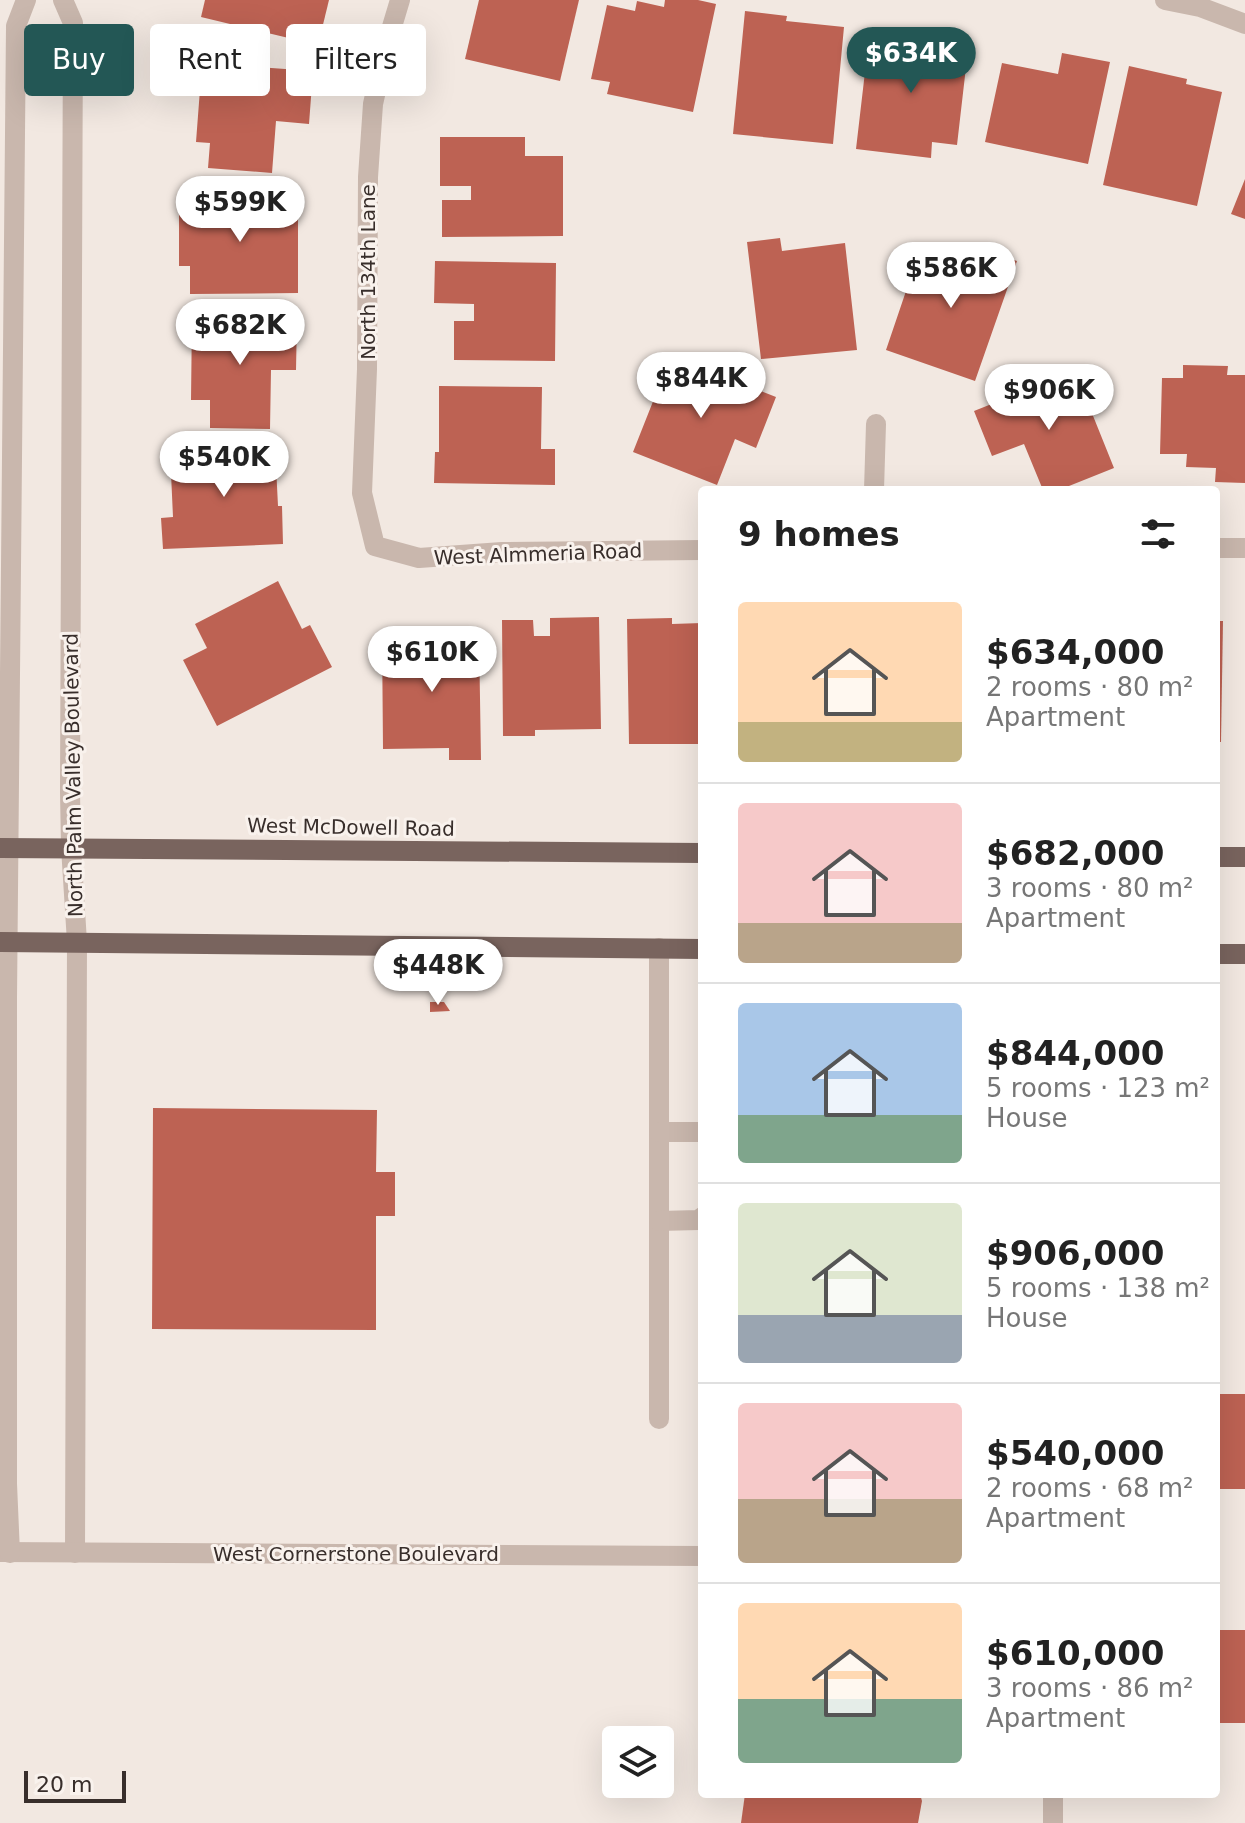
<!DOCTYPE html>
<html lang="en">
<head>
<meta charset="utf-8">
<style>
	body { margin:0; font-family:"DejaVu Sans",sans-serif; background:#f2f2f2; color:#222; height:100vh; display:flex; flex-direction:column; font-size:30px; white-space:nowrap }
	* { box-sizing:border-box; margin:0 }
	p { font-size:26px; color:#767676 }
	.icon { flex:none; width:44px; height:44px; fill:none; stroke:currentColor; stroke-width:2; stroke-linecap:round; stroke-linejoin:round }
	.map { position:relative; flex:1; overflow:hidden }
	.drawer { position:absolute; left:698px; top:486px; width:522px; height:1312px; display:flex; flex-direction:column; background:#fff; border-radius:8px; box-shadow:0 8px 32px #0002 }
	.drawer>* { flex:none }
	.guide { position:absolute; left:24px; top:24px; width:554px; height:72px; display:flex; gap:16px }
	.controls { position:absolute; left:602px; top:1726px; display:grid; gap:16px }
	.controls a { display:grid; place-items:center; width:72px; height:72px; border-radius:8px; background:#fff; box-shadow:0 8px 32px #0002; font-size:40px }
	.scale { position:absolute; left:24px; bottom:20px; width:102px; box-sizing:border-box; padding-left:8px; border:4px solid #382e2b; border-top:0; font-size:22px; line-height:28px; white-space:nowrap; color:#382e2b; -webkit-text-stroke:6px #f9f2ed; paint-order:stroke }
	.price { position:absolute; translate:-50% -68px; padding:0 18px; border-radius:28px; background:#fff; color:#222; font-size:26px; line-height:52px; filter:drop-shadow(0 2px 4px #0008) }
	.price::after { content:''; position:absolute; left:50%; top:48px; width:24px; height:18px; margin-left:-12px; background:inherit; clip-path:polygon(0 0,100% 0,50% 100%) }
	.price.selected { background:#235755; color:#fff }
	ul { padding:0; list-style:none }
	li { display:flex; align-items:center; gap:24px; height:200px; padding:0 40px }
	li+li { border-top:2px solid #e0e0e0 }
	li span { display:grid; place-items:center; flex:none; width:224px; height:160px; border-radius:8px; color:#555 }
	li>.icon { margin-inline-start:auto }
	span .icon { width:96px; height:96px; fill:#fffc; stroke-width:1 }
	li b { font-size:34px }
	h2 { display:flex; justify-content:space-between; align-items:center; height:96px; padding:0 40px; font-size:34px }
	.tag { padding:0 28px; border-radius:8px; background:#fff; box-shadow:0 8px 32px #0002; font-size:28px; line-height:72px }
	.tag.selected { background:#235755; color:#fff }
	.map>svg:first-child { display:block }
	.building { fill:#bd6253 }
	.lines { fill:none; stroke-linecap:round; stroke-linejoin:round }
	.minor { stroke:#c9b7ad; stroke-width:20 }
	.major { stroke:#79645e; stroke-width:20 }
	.labels { text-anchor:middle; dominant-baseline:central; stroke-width:6; stroke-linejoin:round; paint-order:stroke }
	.street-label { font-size:20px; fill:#382e2b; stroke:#f9f2ed }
</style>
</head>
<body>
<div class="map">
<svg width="1245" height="1823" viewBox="0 0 1245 1823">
	<rect width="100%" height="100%" fill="#f2e8e1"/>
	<g class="building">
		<path d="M205 0H329L318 45 201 17Z"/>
		<path d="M479 0H579L560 81 465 59Z"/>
		<path d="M665 0H698L716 4 693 112 607 94 610 82 591 79 607 5 635 11 637 1 664 7Z"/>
		<path d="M745 11 787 16 786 21 844 27 833 144 733 134Z"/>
		<path d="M870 29 909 34 905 65 918 67 922 35 969 41 957 145 932 142 931 158 856 149Z"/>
		<path d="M1062 53 1110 62 1088 164 985 142 1002 63 1058 74Z"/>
		<path d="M202 63 313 71 309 124 276 121 272 173 208 168 210 143 196 142Z"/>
		<path d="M1129 66 1187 79 1186 84 1222 92 1197 206 1103 185Z"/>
		<path d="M440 137H525V156H563V236L442 237V200H471V186H440Z"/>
		<path d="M1245 179V219L1231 214Z"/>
		<path d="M298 195V293L190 294V266H179V196Z"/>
		<path d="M780 238 782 251 845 243 857 350 761 359 747 242Z"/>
		<path d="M922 244 981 265 986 250 1017 261 975 381 886 350Z"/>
		<path d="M435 261 556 263 555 361 454 360V321H474V304L434 303Z"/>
		<path d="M192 317 297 318 296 370H271L270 429 210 428V400H191Z"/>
		<path d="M671 356 776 397 756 448 735 439 717 485 633 452Z"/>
		<path d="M1183 365 1228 366 1227 375H1245V483L1215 482 1216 468 1186 467 1187 454H1160L1162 378H1183Z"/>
		<path d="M1075 371 1114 468 1059 490H1043L1024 444 992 456 974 411Z"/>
		<path d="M439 386 542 387 541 449H555V485L434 483 435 452H439Z"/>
		<path d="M275 446 278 506H282L283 544 163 549 161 518 173 517 170 451Z"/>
		<path d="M278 581 302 629 310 625 332 667 217 726 183 660 207 648 195 624Z"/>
		<path d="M599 617 601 729 535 730V736H503L502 620H533L534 636H550V618Z"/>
		<path d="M672 618V624L702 623V744H629L627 619Z"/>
		<path d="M1216 621H1223L1221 742H1216Z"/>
		<path d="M382 632H414V638L479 637 481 760H449V748L383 749Z"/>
		<path d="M430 1002H444L450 1011 430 1012Z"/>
		<path d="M153 1108 377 1110 376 1172H395V1216H376V1330L152 1329Z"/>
		<rect x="1216" y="1394" width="29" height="95"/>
		<rect x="1216" y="1630" width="29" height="93"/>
		<path d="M745 1794H920L922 1801 918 1823H741Z"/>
	</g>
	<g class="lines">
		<g class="minor">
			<path d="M63 0 73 23 70 792 71 847 77 942 75 1553"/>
			<path d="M400 0 385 50 373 104 368 177 367 369 362 493 375 546 419 558 502 552 702 550"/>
			<path d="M1165 0 1200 7 1245 24"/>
			<path d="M874 490 876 424"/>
			<path d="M1216 548H1245"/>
			<path d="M659 948V1419"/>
			<path d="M659 1132H702"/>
			<path d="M659 1221 699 1220 702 1217"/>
			<path d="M0 1552 702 1556"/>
			<path d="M10 1553 7 1484V998L16 26 26 0"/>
			<path d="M1053 1794V1823"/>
		</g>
		<g class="major">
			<path d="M0 848 702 853"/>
			<path d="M1216 857H1245"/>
			<path d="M0 942 702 949"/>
			<path d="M1216 954H1245"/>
		</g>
	</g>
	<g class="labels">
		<g class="street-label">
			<text transform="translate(368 272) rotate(-90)">North 134th Lane</text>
			<text transform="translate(538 554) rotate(-2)">West Almmeria Road</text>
			<text transform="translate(73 775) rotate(-91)">North Palm Valley Boulevard</text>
			<text transform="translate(351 827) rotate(1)">West McDowell Road</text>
			<text x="356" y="1554">West Cornerstone Boulevard</text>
		</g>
	</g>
</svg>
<div class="controls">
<a><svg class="icon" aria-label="layers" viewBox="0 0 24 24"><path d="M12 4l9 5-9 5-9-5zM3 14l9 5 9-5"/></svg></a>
</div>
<div class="scale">20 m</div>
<b class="price selected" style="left:911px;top:95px">$634K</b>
<b class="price" style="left:240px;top:244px">$599K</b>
<b class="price" style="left:951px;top:310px">$586K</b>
<b class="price" style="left:240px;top:367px">$682K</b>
<b class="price" style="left:701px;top:420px">$844K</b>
<b class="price" style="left:1049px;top:432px">$906K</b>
<b class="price" style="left:224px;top:499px">$540K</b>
<b class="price" style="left:432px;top:694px">$610K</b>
<b class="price" style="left:438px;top:1007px">$448K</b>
<div class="guide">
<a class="tag selected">Buy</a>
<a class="tag">Rent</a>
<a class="tag">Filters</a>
</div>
<section class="drawer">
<h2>9 homes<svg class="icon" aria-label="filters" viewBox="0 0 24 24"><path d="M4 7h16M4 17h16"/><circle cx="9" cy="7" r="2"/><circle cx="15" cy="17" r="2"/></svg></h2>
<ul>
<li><span style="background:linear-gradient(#ffd9b3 75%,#c2b280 0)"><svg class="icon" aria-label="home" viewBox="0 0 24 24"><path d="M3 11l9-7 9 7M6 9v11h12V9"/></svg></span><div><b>$634,000</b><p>2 rooms · 80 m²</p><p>Apartment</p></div></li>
<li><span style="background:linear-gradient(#f6c9c9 75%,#b9a48a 0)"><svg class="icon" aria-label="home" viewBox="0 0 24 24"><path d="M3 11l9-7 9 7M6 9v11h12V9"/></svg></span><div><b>$682,000</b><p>3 rooms · 80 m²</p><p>Apartment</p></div></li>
<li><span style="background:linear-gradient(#a9c7e8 70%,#7fa58c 0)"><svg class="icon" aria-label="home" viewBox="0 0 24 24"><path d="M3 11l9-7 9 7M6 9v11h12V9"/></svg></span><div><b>$844,000</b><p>5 rooms · 123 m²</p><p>House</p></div></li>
<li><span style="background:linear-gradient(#dfe7d0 70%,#9aa5b1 0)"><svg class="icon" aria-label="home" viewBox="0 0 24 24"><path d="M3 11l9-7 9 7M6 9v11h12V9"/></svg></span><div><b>$906,000</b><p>5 rooms · 138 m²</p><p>House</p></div></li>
<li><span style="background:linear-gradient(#f6c9c9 60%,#b9a48a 0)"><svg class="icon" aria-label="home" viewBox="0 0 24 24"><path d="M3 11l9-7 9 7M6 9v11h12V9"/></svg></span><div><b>$540,000</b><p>2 rooms · 68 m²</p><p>Apartment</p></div></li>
<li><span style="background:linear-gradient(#ffd9b3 60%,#7fa58c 0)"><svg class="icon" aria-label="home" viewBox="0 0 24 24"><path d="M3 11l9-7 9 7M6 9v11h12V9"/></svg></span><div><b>$610,000</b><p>3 rooms · 86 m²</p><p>Apartment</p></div></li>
</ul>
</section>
</div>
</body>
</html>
